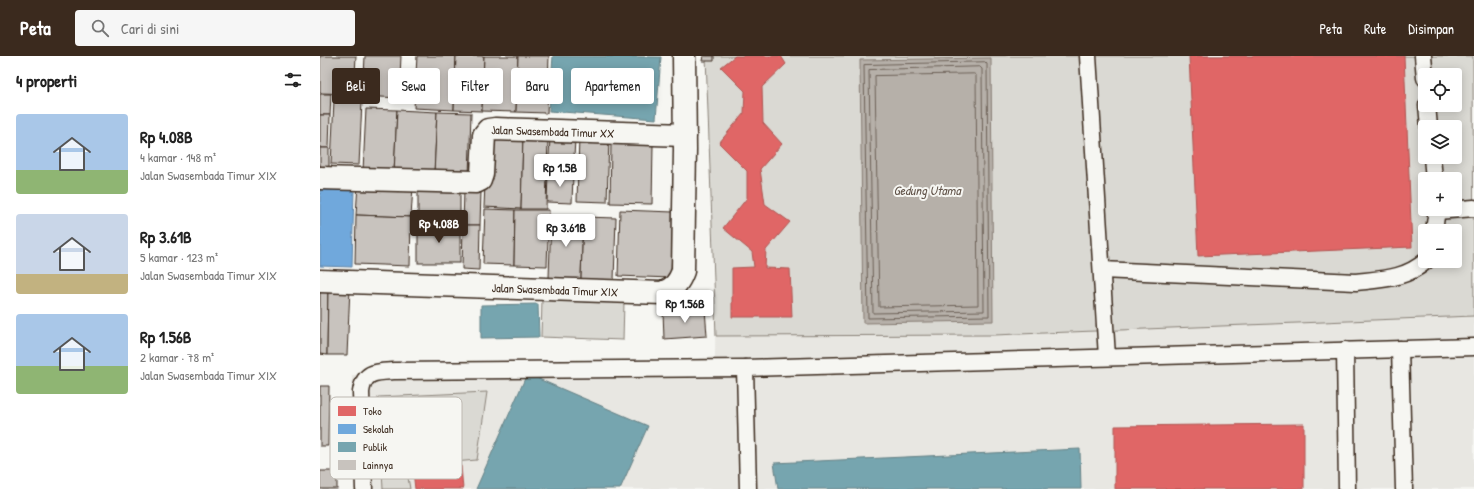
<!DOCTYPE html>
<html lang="id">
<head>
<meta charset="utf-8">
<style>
	body { margin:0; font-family:"Patrick Hand",sans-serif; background:#f6f6f6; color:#222; height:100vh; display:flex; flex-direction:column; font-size:15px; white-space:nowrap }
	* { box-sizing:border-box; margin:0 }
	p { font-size:13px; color:#767676 }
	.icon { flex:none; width:22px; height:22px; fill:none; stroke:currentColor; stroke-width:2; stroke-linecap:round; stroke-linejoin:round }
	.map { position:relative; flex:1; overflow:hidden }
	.drawer { display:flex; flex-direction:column; background:#fff; width:320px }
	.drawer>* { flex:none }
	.top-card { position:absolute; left:12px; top:12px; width:380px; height:36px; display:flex; gap:8px }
	.buttons { position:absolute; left:1098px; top:12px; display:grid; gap:8px }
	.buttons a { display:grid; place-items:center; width:44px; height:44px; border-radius:4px; background:#fff; box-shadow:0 2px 10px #0003; font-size:20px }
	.price { position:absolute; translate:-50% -34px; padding:0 9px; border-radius:4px; background:#fff; color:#222; font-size:13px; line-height:26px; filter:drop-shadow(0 1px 2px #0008) }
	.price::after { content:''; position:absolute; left:50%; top:24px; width:12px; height:9px; margin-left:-6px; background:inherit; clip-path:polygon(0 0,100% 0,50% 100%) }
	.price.active { background:#3b2a1e; color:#fff }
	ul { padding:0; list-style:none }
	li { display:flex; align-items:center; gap:12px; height:100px; padding:0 16px }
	li span { display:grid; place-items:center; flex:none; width:112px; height:80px; border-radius:4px; color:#555 }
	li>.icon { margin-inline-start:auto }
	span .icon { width:48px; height:48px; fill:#fffc; stroke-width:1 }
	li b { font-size:17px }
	h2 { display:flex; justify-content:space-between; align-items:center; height:48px; padding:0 16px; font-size:17px }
	.pill { padding:0 14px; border-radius:4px; background:#fff; box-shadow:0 2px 10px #0003; font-size:14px; line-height:36px }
	.pill.active { background:#3b2a1e; color:#fff }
	header { display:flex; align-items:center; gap:24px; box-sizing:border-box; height:56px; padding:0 20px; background:#3b2a1e; color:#fff }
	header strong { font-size:19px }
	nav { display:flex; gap:22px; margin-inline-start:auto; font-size:14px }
	.search { width:280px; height:36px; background:#f6f6f6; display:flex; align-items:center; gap:10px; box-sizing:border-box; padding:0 14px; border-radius:4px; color:#767676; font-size:15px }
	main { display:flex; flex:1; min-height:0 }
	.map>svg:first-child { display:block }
	.built { fill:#e8e7e2; fill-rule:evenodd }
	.green { fill:#dad9d3; stroke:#8a8278; fill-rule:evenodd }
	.water { fill:#b6b0a9; stroke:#857a71 }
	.shops { fill:#e06666; stroke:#ae5450 }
	.schools { fill:#6fa8dc; stroke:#5f82a3 }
	.public { fill:#76a5af; stroke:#648084 }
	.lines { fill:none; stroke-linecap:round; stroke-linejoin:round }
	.shore { stroke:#6c6056; stroke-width:1 }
	.building { fill:#c8c3be; stroke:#3b2a1e }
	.lane-casing { stroke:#3b2a1e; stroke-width:19 }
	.street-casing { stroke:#3b2a1e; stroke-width:25 }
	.lane { stroke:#f6f6f2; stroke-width:16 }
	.street { stroke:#f6f6f2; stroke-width:22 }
	.labels { text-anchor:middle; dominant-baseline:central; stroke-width:4; stroke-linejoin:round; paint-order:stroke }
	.street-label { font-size:12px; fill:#3b2a1e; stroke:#f6f6f2 }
	.water-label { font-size:13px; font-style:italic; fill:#605248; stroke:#f6f6f2 }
	.key { fill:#f6f6f2; stroke:#beb9b2; stroke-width:1 }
	.key-label { font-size:11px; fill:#3b2a1e }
</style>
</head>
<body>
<header>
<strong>Peta</strong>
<div class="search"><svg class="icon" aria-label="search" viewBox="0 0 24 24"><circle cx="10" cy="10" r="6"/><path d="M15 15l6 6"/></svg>Cari di sini</div>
<nav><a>Peta</a><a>Rute</a><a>Disimpan</a></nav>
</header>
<main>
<section class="drawer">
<h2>4 properti<svg class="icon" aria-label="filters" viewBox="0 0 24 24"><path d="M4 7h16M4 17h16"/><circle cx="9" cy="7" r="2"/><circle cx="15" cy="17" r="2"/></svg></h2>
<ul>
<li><span style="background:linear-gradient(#a9c7e8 70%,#8fb573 0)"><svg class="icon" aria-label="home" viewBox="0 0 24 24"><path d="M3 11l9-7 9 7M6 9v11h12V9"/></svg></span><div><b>Rp 4.08B</b><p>4 kamar · 148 m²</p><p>Jalan Swasembada Timur XIX</p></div></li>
<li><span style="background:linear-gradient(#c9d6e8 75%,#c2b280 0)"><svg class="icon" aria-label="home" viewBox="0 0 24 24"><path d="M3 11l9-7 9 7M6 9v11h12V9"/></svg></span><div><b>Rp 3.61B</b><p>5 kamar · 123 m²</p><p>Jalan Swasembada Timur XIX</p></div></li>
<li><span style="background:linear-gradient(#a9c7e8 65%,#8fb573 0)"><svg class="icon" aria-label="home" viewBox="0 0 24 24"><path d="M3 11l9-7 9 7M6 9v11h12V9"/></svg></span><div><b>Rp 1.56B</b><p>2 kamar · 78 m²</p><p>Jalan Swasembada Timur XIX</p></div></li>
</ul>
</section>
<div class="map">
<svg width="1154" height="433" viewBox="0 0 1154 433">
	<rect width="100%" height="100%" fill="#f6f6f2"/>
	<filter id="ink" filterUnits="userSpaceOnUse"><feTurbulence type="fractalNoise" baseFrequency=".025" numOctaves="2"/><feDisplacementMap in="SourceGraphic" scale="8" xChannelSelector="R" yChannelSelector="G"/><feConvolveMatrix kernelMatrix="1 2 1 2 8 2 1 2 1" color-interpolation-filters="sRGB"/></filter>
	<g filter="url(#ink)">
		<path class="built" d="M398 0H1154V433H34L32 319 236 313 395 301ZM1105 19H1135V49H1105ZM1105 71H1135V101H1105ZM1105 123H1135V153H1105ZM1105 175H1135V205H1105Z"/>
		<g class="green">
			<path d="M386 0H1153L1154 260 674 279 396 280ZM1105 19H1135V49H1105ZM1105 71H1135V101H1105ZM1105 123H1135V153H1105ZM1105 175H1135V205H1105Z"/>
			<path d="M222 243 304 246 303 284 221 281Z"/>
			<path d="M167 336 157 404 86 410 90 433H63L58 341Z"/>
		</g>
		<path class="water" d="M671 2 673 265 543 267 540 4Z"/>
		<g class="shops">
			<path d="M415 0H461L466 8 442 31 443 67 462 88 440 113 445 148 470 166 446 194 445 212 470 213 472 261H412V212L434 211 432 196 403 172 427 142V115L399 87 424 57 425 35 401 11Z"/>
			<path d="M869 0H1084L1092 191 878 200Z"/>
			<path d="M984 368V433H795V370Z"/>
			<path d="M141 410 143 433H95L93 415Z"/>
		</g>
		<path class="schools" d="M0 133 34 134 32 211 0 210Z"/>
		<g class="public">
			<path d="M233 0 341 1 336 63 229 55Z"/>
			<path d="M218 248 219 281 161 282V249Z"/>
			<path d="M207 318 328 370 300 433H156Z"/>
			<path d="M760 393 761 433H458L454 407Z"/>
		</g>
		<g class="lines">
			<g class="shore">
				<path d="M665 6 667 8 669 260 548 262 544 9Z"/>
				<path d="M660 11 662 13 664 255 553 257 549 14Z"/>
				<path d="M654 18 656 19 658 249 559 251 555 20Z"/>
			</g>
		</g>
		<g class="building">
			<path d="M0 0H36L34 38 0 37Z"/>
			<path d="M45 0H81L79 42 43 40Z"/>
			<path d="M97 0H136L134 54 94 52Z"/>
			<path d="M136 0H164L162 55 134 54Z"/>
			<path d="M164 0H198L196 56 162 55Z"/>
			<path d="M198 0H229L227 57 196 56Z"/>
			<path d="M383 0H394V5H382Z"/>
			<path d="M0 38H11L10 59H0Z"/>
			<path d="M14 44 42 45 39 109 11 108Z"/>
			<path d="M46 53 77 54 74 117 43 115Z"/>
			<path d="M77 54 117 56 114 118 74 117Z"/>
			<path d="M117 56 151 57 149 120 114 118Z"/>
			<path d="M0 59H10L9 92H0Z"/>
			<path d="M167 79 203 80 201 153 164 151Z"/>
			<path d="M203 80 228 81 226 153H201Z"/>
			<path d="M259 81 289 82 287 146 257 145Z"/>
			<path d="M230 82 255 83 253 119 228 117Z"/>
			<path d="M291 88 333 89 332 148 290 147Z"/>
			<path d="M0 92H9V115L0 114Z"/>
			<path d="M228 117 253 119 252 147 227 146Z"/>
			<path d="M38 128 93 130 91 161 36 159Z"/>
			<path d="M98 133 140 134V170H98Z"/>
			<path d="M144 134 161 135 160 169H143Z"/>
			<path d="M165 153 195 154 194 209 163 208Z"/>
			<path d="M195 154H229L227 210 194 209Z"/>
			<path d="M300 154 353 156 351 222 298 220Z"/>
			<path d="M36 159 91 161 90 210 35 208Z"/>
			<path d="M231 160 263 161 261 223 229 222Z"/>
			<path d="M263 161 296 162 294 224 261 223Z"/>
			<path d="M143 169H160L159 214 142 213Z"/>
			<rect x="98" y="170" width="42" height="37"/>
			<path d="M0 231H8L7 299 0 298Z"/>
			<path d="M8 231 30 232 27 299H7Z"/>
			<path d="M385 253 387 280 344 283 343 255Z"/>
			<path d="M0 330H9L8 390H0Z"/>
			<rect x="0" y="415" width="17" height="18"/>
		</g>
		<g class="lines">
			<g class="lane-casing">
				<g id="lane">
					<path d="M768 0 787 301"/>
					<path d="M1103 0 1105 22"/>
					<path d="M1107 49 1109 71"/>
					<path d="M1112 101 1114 123"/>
					<path d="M1117 155 1154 152"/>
					<path d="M1114 175 1117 153"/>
					<path d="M782 214 1036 226C1063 223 1085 223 1106 205"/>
					<path d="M1080 293 1084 433"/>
					<path d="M1025 294 1027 433"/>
					<path d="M425 312 428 433"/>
					<path d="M44 433 41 336C44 315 56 316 74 315L425 312 1154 291"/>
				</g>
			</g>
			<g class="street-casing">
				<g id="street">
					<path id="s1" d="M0 122 156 126 160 124 162 118 164 79 168 74 175 73 365 79"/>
					<path id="s2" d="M0 225 342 237C354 233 359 226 363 215L365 94 364 0"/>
				</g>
			</g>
			<use href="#lane" class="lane"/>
			<use href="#street" class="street"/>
		</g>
	</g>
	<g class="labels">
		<g class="street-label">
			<text stroke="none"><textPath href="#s1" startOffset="277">Jalan Swasembada Timur XX</textPath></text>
			<text stroke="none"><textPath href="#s2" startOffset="235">Jalan Swasembada Timur XIX</textPath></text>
		</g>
		<g class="water-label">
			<text x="607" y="134">Gedung Utama</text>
		</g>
	</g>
	<rect x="10" y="341" width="132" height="82" rx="6" class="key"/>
	<rect x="18" y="350" width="18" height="10" fill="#e06666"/>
	<rect x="18" y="368" width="18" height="10" fill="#6fa8dc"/>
	<rect x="18" y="386" width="18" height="10" fill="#76a5af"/>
	<rect x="18" y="404" width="18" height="10" fill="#c8c3be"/>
	<g class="key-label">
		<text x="43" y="359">Toko</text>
		<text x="43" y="377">Sekolah</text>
		<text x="43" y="395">Publik</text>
		<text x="43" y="413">Lainnya</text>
	</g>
</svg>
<div class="buttons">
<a><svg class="icon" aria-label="locate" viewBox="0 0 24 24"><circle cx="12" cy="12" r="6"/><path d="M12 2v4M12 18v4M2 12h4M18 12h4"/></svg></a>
<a><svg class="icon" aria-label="layers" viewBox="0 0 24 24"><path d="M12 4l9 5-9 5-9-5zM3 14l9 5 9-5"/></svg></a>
<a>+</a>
<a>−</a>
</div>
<b class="price" style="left:240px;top:132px">Rp 1.5B</b>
<b class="price active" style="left:119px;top:188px">Rp 4.08B</b>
<b class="price" style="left:246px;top:192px">Rp 3.61B</b>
<b class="price" style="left:365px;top:268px">Rp 1.56B</b>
<div class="top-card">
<a class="pill active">Beli</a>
<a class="pill">Sewa</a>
<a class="pill">Filter</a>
<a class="pill">Baru</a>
<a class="pill">Apartemen</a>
</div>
</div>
</main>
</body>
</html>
